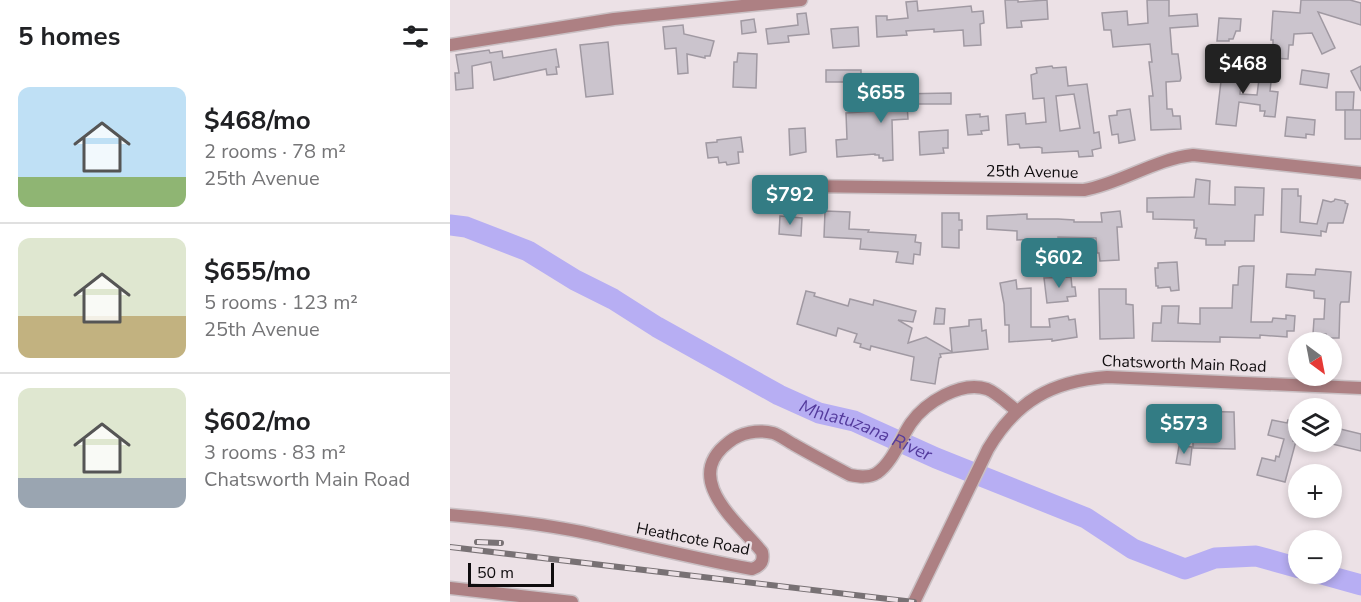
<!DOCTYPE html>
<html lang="en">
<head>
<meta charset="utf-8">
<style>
	body { margin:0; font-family:"Nunito Sans",sans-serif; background:#f2f2f2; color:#202124; height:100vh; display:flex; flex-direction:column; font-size:22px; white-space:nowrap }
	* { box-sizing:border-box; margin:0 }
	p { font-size:20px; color:#757577 }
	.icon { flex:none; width:33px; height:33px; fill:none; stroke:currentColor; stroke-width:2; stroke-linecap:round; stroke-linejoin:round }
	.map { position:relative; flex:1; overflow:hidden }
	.details { display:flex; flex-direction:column; background:#fff; width:450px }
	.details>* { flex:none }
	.needle { width:39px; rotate:148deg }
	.controls { position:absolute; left:838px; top:332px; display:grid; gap:12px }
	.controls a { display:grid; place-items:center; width:54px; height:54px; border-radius:50%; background:#fff; box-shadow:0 3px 9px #0003; font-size:30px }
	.scale { position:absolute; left:18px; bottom:15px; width:86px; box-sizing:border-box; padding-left:6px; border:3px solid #0f0c0e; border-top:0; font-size:16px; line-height:21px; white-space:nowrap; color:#0f0c0e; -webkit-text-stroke:4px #ece1e6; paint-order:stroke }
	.price { position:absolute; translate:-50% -51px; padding:0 14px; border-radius:6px; background:#337c84; color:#fff; font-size:20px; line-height:39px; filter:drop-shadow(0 2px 3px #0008) }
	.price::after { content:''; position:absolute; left:50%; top:36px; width:18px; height:14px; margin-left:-9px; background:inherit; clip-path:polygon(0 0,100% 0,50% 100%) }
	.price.current { background:#222; color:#fff }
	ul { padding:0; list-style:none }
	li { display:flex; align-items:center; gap:18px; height:150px; padding:0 18px }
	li+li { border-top:2px solid #e0e0e0 }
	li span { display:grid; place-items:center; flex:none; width:168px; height:120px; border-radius:12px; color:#555 }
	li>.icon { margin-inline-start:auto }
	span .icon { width:72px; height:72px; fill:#fffc; stroke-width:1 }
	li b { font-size:26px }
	h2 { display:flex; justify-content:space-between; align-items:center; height:72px; padding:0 18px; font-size:26px }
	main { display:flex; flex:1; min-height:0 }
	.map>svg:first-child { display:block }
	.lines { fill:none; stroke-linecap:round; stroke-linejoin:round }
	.river { stroke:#b7aef3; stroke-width:21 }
	.building { fill:#cbc4cd; stroke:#a099a2; stroke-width:1.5; fill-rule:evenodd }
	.minor-casing { stroke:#c9bfc3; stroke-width:15 }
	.minor { stroke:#ad8083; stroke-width:12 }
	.rail-casing { stroke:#787174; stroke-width:6 }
	.rail { stroke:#ece1e6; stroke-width:4; stroke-dasharray:11; stroke-linecap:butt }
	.labels { text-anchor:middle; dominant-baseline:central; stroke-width:5; stroke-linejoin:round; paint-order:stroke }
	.street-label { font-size:16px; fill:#0f0c0e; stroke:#ece1e6 }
	.water-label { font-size:18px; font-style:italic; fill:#543b9d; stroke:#ece1e6 }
</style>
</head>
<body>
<main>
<section class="details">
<h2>5 homes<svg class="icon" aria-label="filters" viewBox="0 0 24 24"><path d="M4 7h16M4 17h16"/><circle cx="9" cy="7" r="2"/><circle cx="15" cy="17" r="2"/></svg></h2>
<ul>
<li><span style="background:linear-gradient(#bfe0f5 75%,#8fb573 0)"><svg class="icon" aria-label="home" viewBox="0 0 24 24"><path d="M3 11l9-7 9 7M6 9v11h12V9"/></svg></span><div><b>$468/mo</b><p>2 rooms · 78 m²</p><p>25th Avenue</p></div></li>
<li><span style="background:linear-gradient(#dfe7d0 65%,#c2b280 0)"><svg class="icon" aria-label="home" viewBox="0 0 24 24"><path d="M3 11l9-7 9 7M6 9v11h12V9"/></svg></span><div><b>$655/mo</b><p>5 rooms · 123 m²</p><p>25th Avenue</p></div></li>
<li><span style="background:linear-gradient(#dfe7d0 75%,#9aa5b1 0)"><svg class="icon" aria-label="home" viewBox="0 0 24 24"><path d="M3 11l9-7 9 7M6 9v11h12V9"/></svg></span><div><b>$602/mo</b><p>3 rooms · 83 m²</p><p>Chatsworth Main Road</p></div></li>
</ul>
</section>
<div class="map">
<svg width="911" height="602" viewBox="0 0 911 602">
	<rect width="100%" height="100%" fill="#ece1e6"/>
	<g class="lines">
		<g class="river">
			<path id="s1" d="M0 225 16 227 78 251 125 280 163 299 207 327 329 395 369 413 404 421 486 458 636 518 683 549 735 569 765 558 806 556 849 568"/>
			<path d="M868 573 911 585"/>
		</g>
	</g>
	<g class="building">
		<path d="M555 0H568V2L597 0 598 19 571 21 572 27 557 28Z"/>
		<path d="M697 0H719V16L747 14 748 26 720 28 722 54H728L731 78 730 81 716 82 717 109H722L723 116H730L731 129 701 130 699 96H703L699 62H702L700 44 663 47 661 30H654L652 13 677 11 678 25 698 23Z"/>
		<path d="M851 0H900L911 3V25L868 12 885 48 872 54 862 33 844 34 843 45H839L838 59 823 58V40H821L823 11 850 13Z"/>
		<path d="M467 1 468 11 521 6 522 12 533 11 534 23 530 24 531 45 514 46 513 30 484 32V29L456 31 457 35 427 37 426 16H437V20L458 18 456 2Z"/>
		<path d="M356 13 359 34 338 36 339 42 318 44 316 29 348 25 347 14Z"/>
		<path d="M769 18 791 19 790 31H786L783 39H779V41H767Z"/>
		<path d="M304 19 306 32 292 34 291 21Z"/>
		<path d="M233 25 234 34 264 41 260 56H255V58L237 54 238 73 228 74 226 48 215 49 213 27Z"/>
		<path d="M408 27 409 46 383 48 381 29Z"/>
		<path d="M158 42 163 94 136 97 130 45Z"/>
		<path d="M106 49 109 67H106L107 74 97 75 96 69 44 80 41 62 22 66 23 88 6 90 5 73H9L6 55 39 50 40 53 52 51 53 58Z"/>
		<path d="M288 53 307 54 306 88 283 87 284 62H287Z"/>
		<path d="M773 64 793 66 790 94 807 95 810 71 822 73 820 91 828 92 825 117 814 116 815 111H810V105L789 102 786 126 766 124Z"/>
		<path d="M602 66 603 68 616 67 618 86 637 84 644 133 649 132 651 148 642 150 643 156 629 157 628 151 592 153V148L589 147 570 148 569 144 558 145 556 115 575 113 576 124 596 122 594 98 583 99 581 75 587 73 586 68ZM624 94 630 128 610 131 606 96Z"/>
		<path d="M911 66V91L901 71Z"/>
		<rect x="376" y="70" width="35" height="12"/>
		<path d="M852 70 879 74 877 88 850 84Z"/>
		<path d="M447 91V94L501 93V104H457L458 119 442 120 443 160 433 161V158H429V155H425V154L387 157 386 140 397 139 396 113 426 111 425 97H438V92Z"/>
		<path d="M886 92H904L903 110H886Z"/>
		<path d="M680 109 685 140 669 143 668 134 662 135 659 116 667 115V111Z"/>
		<rect x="895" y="110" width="16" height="29"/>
		<path d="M530 114V117L538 116 539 130 531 131 532 134 518 135 516 115Z"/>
		<path d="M837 117 865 120 864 135 856 134V138L835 136Z"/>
		<path d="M355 128 356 152 340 155 339 129Z"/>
		<path d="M498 130V148H493L494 153 470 155 469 132Z"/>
		<path d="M291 137 293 152H288L289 163 277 165 276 162 269 163 268 157 258 158 256 143 267 142V140Z"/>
		<path d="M746 179 760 181 759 204 785 205V187L814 188 813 215H805L804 241H775V245H756V239L745 238 747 228H744V220L703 219V212H697V198L744 197Z"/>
		<path d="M832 189H848V196H851L850 222 867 224 873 200 881 202 884 201 885 199 895 201V203L898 204 893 223H878L876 232 871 231V236L831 232Z"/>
		<path d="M375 211 400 212 399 229 419 230 418 232 466 235 465 242 471 243 470 255 464 254 463 264 446 262 448 252 410 249 411 239 374 237Z"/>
		<path d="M670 211 672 227H667L669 260 650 261 649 253H647L646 238 608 237V251H593L592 239 567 240V231L537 229V216L577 214V219H608L624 220V222H652L651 213Z"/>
		<path d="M492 213H509V220H512V230H509V248L492 247Z"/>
		<path d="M330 216 352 218 351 236 329 234Z"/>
		<path d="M727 262 729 290 721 291 720 287 708 288V286H706L705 268H708V263Z"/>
		<path d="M793 266H804L801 322H822L823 318 836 319V315L845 316 844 331H837V337L810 335V338L770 337V342L702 341 703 323H711L712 306H729L728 323 750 324V308H782L783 285H788L789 267Z"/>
		<path d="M866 269 901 272 899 302H891L890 305 889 338H876V334H863L864 319H874L875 299 864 298V291L836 287 837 274 865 275Z"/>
		<path d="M621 277 622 287H625L626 296 617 297 618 301 597 303 594 278Z"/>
		<path d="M566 280 567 289 581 288V327H600L599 319 618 316 619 320 625 319 627 337 602 341V339L559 342V325H555L554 304 550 283Z"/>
		<path d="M649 289H676V304L683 305 684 338 650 339Z"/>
		<path d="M356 291 365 293 364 296 398 306 400 299 423 305 424 300 466 311 463 322 448 320 462 328 458 343 476 337 502 352 500 328 519 326V320L531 319 532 331 536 330 538 349 490 354 491 357 489 358 485 384 461 380 464 357 421 346 420 350 410 347 411 344 404 342 407 334 388 328 386 336 347 324Z"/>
		<path d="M486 308 495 309 494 324H484Z"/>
		<path d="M730 411 784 412 785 449 743 448V425H730Z"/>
		<path d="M822 420 837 423 838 420 848 423 843 441H846L835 482 807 475 812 458 825 461 826 456 829 457 834 439 818 435Z"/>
		<path d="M882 427 911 434V451L882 444Z"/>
		<path d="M729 446 742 447 740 465 726 463Z"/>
	</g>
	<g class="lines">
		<g class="minor-casing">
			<g id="minor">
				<path d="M0 45 164 19 351 0"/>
				<path d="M354 186 634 190C672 183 705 159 743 155L911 173"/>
				<path d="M0 515C47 519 95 524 141 534 195 546 248 559 302 569 311 566 314 561 312 552 289 523 230 479 279 442 290 433 308 429 323 433 330 435 337 441 343 444 362 455 381 465 400 475 410 477 419 478 427 473 443 462 450 439 461 423 475 403 511 380 537 389 547 393 558 404 567 411"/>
				<path d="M0 588 122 602"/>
				<path d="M464 602 538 449C566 401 602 381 657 377L911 388"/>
			</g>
		</g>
		<use href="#minor" class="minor"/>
		<g class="rail-casing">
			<g id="rail">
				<path d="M27 542 51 543"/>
				<path d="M0 547 464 602"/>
			</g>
		</g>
		<use href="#rail" class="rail"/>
	</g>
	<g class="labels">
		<g class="street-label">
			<text transform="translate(582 172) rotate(1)">25th Avenue</text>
			<text transform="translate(734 364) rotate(2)">Chatsworth Main Road</text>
			<text transform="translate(243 539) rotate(11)">Heathcote Road</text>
		</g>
		<g class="water-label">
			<text stroke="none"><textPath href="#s1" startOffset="466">Mhlatuzana River</textPath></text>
		</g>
	</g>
</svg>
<div class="controls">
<a><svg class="needle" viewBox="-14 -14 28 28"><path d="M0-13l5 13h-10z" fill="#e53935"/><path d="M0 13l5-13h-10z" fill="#757577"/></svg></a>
<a><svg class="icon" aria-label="layers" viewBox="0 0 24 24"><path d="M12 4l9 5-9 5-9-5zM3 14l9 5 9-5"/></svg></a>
<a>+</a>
<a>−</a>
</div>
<div class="scale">50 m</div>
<b class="price current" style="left:793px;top:95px">$468</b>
<b class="price" style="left:431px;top:124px">$655</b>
<b class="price" style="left:340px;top:226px">$792</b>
<b class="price" style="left:609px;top:289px">$602</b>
<b class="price" style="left:734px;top:455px">$573</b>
</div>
</main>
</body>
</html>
